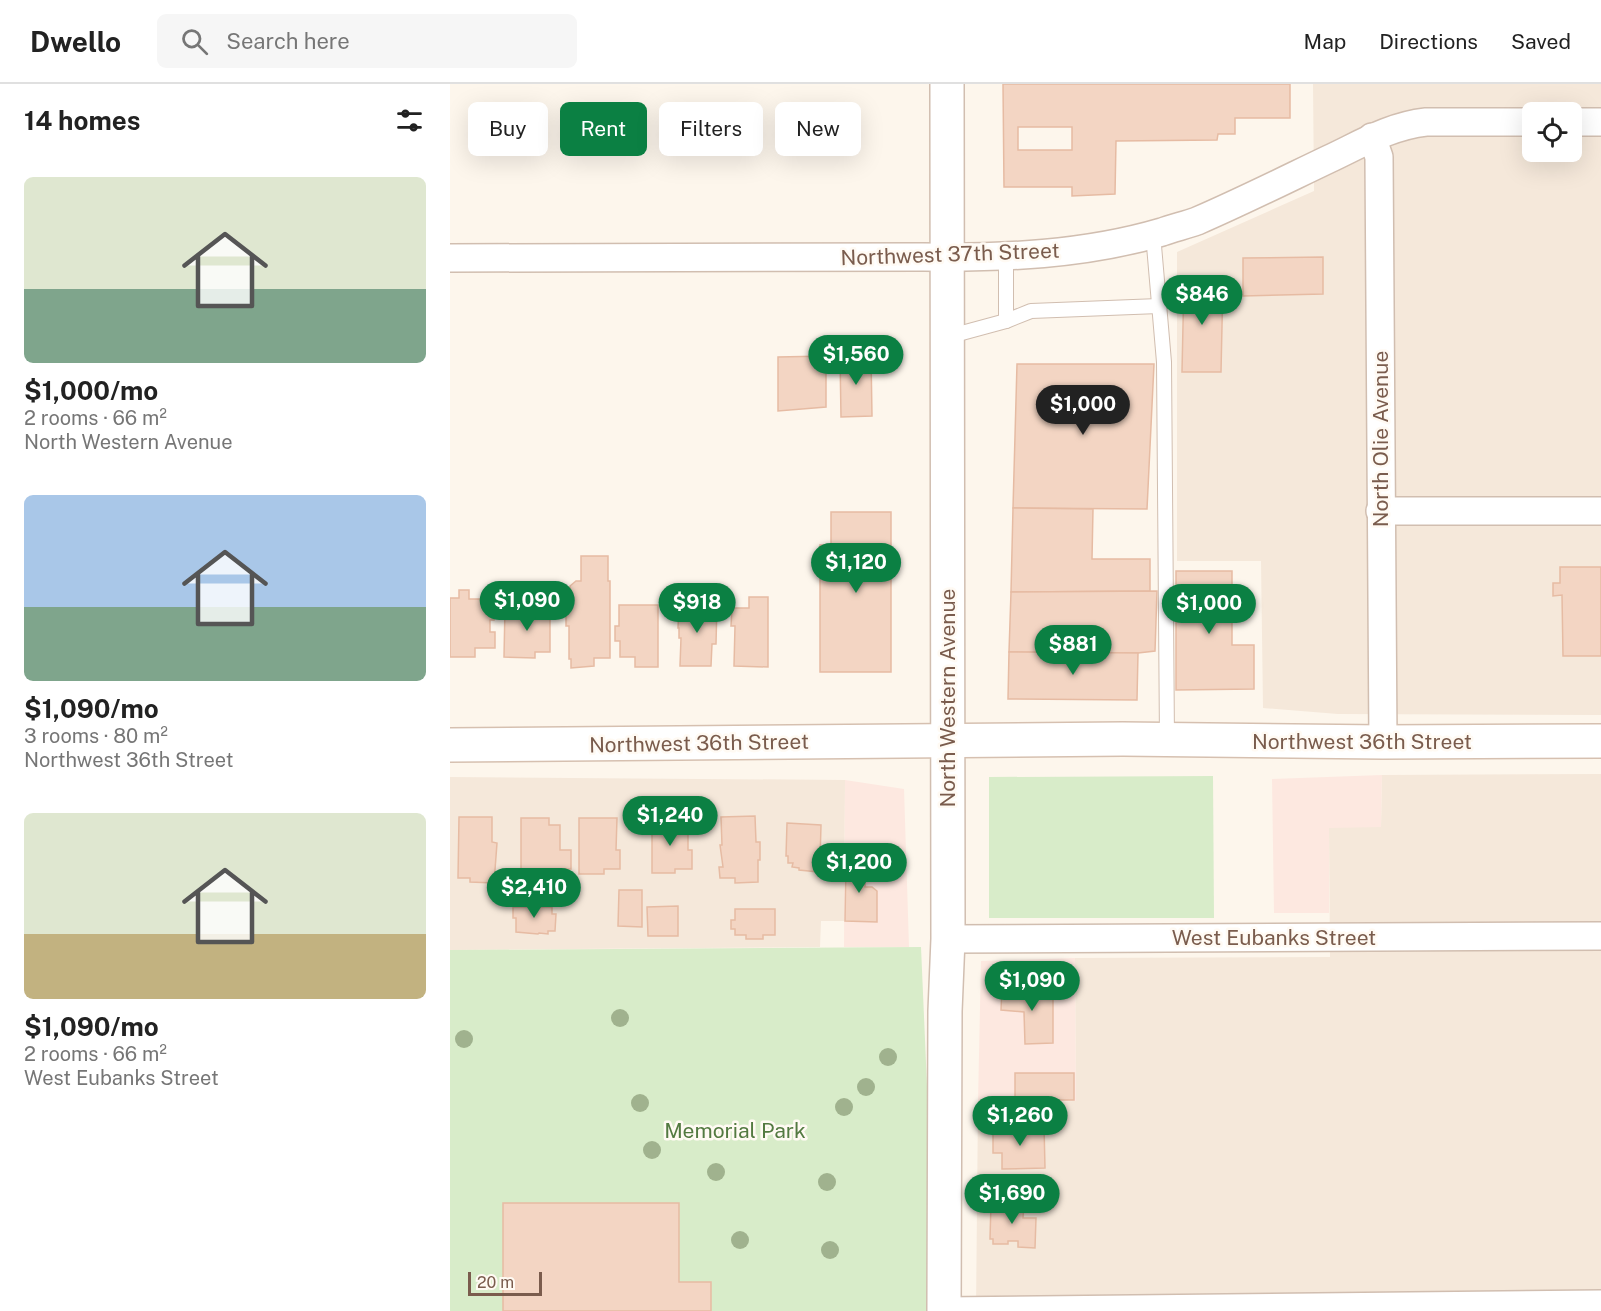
<!DOCTYPE html>
<html lang="en">
<head>
<meta charset="utf-8">
<style>
	body { margin:0; font-family:"Public Sans",sans-serif; background:#f6f6f6; color:#222; height:100vh; display:flex; flex-direction:column; font-size:22px; white-space:nowrap }
	* { box-sizing:border-box; margin:0 }
	p { font-size:20px; color:#767676 }
	.icon { flex:none; width:33px; height:33px; fill:none; stroke:currentColor; stroke-width:2; stroke-linecap:round; stroke-linejoin:round }
	.map { position:relative; flex:1; overflow:hidden }
	.side { display:flex; flex-direction:column; background:#fff; width:450px }
	.side>* { flex:none }
	.hud { position:absolute; left:18px; top:18px; width:570px; height:54px; display:flex; gap:12px }
	.fabs { position:absolute; left:1072px; top:18px; display:grid; gap:12px }
	.fabs a { display:grid; place-items:center; width:60px; height:60px; border-radius:9px; background:#fff; box-shadow:0 6px 24px #0002; font-size:30px }
	.scale { position:absolute; left:18px; bottom:15px; width:74px; box-sizing:border-box; padding-left:6px; border:3px solid #7a5c4d; border-top:0; font-size:16px; line-height:21px; white-space:nowrap; color:#7a5c4d; -webkit-text-stroke:4px #fffaf3; paint-order:stroke }
	.price { position:absolute; translate:-50% -51px; padding:0 14px; border-radius:21px; background:#0b8043; color:#fff; font-size:20px; line-height:39px; filter:drop-shadow(0 2px 3px #0008) }
	.price::after { content:''; position:absolute; left:50%; top:36px; width:18px; height:14px; margin-left:-9px; background:inherit; clip-path:polygon(0 0,100% 0,50% 100%) }
	.price.on { background:#222; color:#fff }
	ul { padding:0; list-style:none }
	li { display:grid; align-content:center; gap:12px; height:318px; padding:0 24px }
	li span { display:grid; place-items:center; height:186px; border-radius:9px; color:#555 }
	li>.icon { margin-inline-start:auto }
	span .icon { width:108px; height:108px; fill:#fffc; stroke-width:1 }
	li b { font-size:26px }
	h2 { display:flex; justify-content:space-between; align-items:center; height:72px; padding:0 24px; font-size:26px }
	.pill { padding:0 21px; border-radius:9px; background:#fff; box-shadow:0 6px 24px #0002; font-size:21px; line-height:54px }
	.pill.on { background:#0b8043; color:#fff }
	header { display:flex; align-items:center; gap:36px; box-sizing:border-box; height:84px; padding:0 30px; background:#fff; border-bottom:2px solid #e0e0e0 }
	header strong { font-size:28px }
	nav { display:flex; gap:33px; margin-inline-start:auto; font-size:21px }
	.search { width:420px; height:54px; background:#f6f6f6; display:flex; align-items:center; gap:15px; box-sizing:border-box; padding:0 21px; border-radius:9px; color:#767676; font-size:22px }
	main { display:flex; flex:1; min-height:0 }
	.map>svg:first-child { display:block }
	.residential { fill:#f5e8da; fill-rule:evenodd }
	.commercial { fill:#fde8e0 }
	.green { fill:#d8ecc9 }
	.building { fill:#f3d5c3; stroke:#e6bba3; stroke-width:1.5; fill-rule:evenodd }
	.lines { fill:none; stroke-linecap:round; stroke-linejoin:round }
	.service-casing { stroke:#d1beb0; stroke-width:16 }
	.minor-casing { stroke:#d1beb0; stroke-width:30 }
	.tertiary-casing { stroke:#d1beb0; stroke-width:36 }
	.secondary-casing { stroke:#d6c0b0; stroke-width:36 }
	.service { stroke:#fff; stroke-width:14 }
	.minor { stroke:#fff; stroke-width:27 }
	.tertiary { stroke:#fff; stroke-width:33 }
	.secondary { stroke:#fff; stroke-width:33 }
	.tree { fill:#a0b28e }
	.labels { text-anchor:middle; dominant-baseline:central; stroke-width:5; stroke-linejoin:round; paint-order:stroke }
	.street-label { font-size:21px; fill:#7a5c4d; stroke:#fffaf3 }
	.park-label { font-size:21px; fill:#537a41; stroke:#fffaf3 }
</style>
</head>
<body>
<header>
<strong>Dwello</strong>
<div class="search"><svg class="icon" aria-label="search" viewBox="0 0 24 24"><circle cx="10" cy="10" r="6"/><path d="M15 15l6 6"/></svg>Search here</div>
<nav><a>Map</a><a>Directions</a><a>Saved</a></nav>
</header>
<main>
<section class="side">
<h2>14 homes<svg class="icon" aria-label="filters" viewBox="0 0 24 24"><path d="M4 7h16M4 17h16"/><circle cx="9" cy="7" r="2"/><circle cx="15" cy="17" r="2"/></svg></h2>
<ul>
<li><span style="background:linear-gradient(#dfe7d0 60%,#7fa58c 0)"><svg class="icon" aria-label="home" viewBox="0 0 24 24"><path d="M3 11l9-7 9 7M6 9v11h12V9"/></svg></span><div><b>$1,000/mo</b><p>2 rooms · 66 m²</p><p>North Western Avenue</p></div></li>
<li><span style="background:linear-gradient(#a9c7e8 60%,#7fa58c 0)"><svg class="icon" aria-label="home" viewBox="0 0 24 24"><path d="M3 11l9-7 9 7M6 9v11h12V9"/></svg></span><div><b>$1,090/mo</b><p>3 rooms · 80 m²</p><p>Northwest 36th Street</p></div></li>
<li><span style="background:linear-gradient(#dfe7d0 65%,#c2b280 0)"><svg class="icon" aria-label="home" viewBox="0 0 24 24"><path d="M3 11l9-7 9 7M6 9v11h12V9"/></svg></span><div><b>$1,090/mo</b><p>2 rooms · 66 m²</p><p>West Eubanks Street</p></div></li>
</ul>
</section>
<div class="map">
<svg width="1151" height="1227" viewBox="0 0 1151 1227">
	<rect width="100%" height="100%" fill="#fdf6ec"/>
	<g class="residential">
		<path d="M863 0H1151V631L888 630 813 624 811 477H727V168L864 107ZM1083 28H1122V68H1083Z"/>
		<path d="M1151 690V1227H526L528 1019 626 1017 625 874 880 873 879 743H931L932 691Z"/>
		<path d="M0 693 395 696 394 837H371L370 863 0 866Z"/>
	</g>
	<g class="commercial">
		<path d="M932 691 931 743 879 744V829H824L822 695Z"/>
		<path d="M395 696 454 705 459 863H394Z"/>
		<path d="M625 874 626 1017 528 1019 531 877Z"/>
	</g>
	<g class="green">
		<path d="M763 692 764 834H539V693Z"/>
		<path d="M471 863 478 1025 477 1227H0V866Z"/>
	</g>
	<g class="building">
		<path d="M553 0H840V34H785V50H768L767 56 666 57 665 110 622 112V103H554ZM568 43H622V66H568Z"/>
		<path d="M873 173V210L793 212V174Z"/>
		<path d="M734 195 773 196 771 288H732Z"/>
		<path d="M390 271H421L422 332 391 333Z"/>
		<path d="M376 272V323L328 327V273Z"/>
		<path d="M567 280H704L697 425 563 424Z"/>
		<path d="M563 424 643 425 642 475H700V507L561 508Z"/>
		<path d="M381 428H441V588H370V461H381Z"/>
		<path d="M131 472H158V497H160V574H144V582L121 584V575H119V542H116V519H120V502L126 497H131Z"/>
		<path d="M1110 483H1151V572H1113L1112 511 1103 512V499H1110Z"/>
		<path d="M726 487H782V561H804V605L726 606Z"/>
		<path d="M9 506H19V515H45L44 536H40V548H45V564H25V573H0V514H9Z"/>
		<path d="M707 507 705 567 688 569 559 568 561 508Z"/>
		<path d="M299 513H318V583L284 582 285 542H281L282 524H299Z"/>
		<path d="M241 519H267L266 560H262L261 582H230L231 554H229V544H228L229 523H241Z"/>
		<path d="M169 521H208V583H185V573H170V557H165V542H169Z"/>
		<path d="M55 523H100V568H85V574L54 573Z"/>
		<path d="M559 568 688 569 687 616 558 615Z"/>
		<path d="M305 732 306 758H310V776H308V798L285 799V794H270L269 783H273L270 761H272L271 733Z"/>
		<path d="M9 733H42V758L47 759 44 799 20 798V794H8Z"/>
		<path d="M71 734H99V741H110V766H121V785H97V790H71Z"/>
		<path d="M129 734H167L166 766H170V785H154V790H129Z"/>
		<path d="M202 734H225V742H238V766H242V785H225V789H202Z"/>
		<path d="M337 739 371 741 370 776H379L378 789 349 786V784L342 783 343 779H338V772H336Z"/>
		<path d="M396 775H415V803H422L427 807V838L395 837Z"/>
		<path d="M169 806H192V843L168 842Z"/>
		<path d="M77 819H90V823H102V830H106L105 847H98V850L89 849 88 850 66 848V834H63V823H77Z"/>
		<path d="M228 822V852H198L197 823Z"/>
		<path d="M285 825H325V851H313V855H296V851H285V845H281V836H285Z"/>
		<path d="M552 904 603 905V959L575 960 574 928 551 926Z"/>
		<rect x="565" y="989" width="59" height="27"/>
		<path d="M594 1042 595 1084 552 1085V1069H543V1043Z"/>
		<path d="M53 1119H229V1198H261V1227H53Z"/>
		<path d="M541 1119H574L573 1134H586L585 1164 568 1163V1157H558V1160H543V1155H540Z"/>
	</g>
	<g class="lines">
		<g class="service-casing">
			<g id="service">
				<path d="M703 150 714 278 717 655"/>
				<path d="M556 172V237"/>
				<path d="M497 253 556 237 581 227 709 222"/>
			</g>
		</g>
		<g class="minor-casing">
			<g id="minor">
				<path d="M1122 38H1151"/>
				<path d="M922 53 929 73 933 658"/>
				<path d="M0 174 473 173C553 174 634 171 712 148 723 144 736 141 747 137 791 118 835 96 879 75 911 60 940 42 976 38H1083"/>
				<path d="M930 427H1151"/>
				<path d="M498 855 1151 852"/>
				<path d="M494 1227 1151 1220"/>
			</g>
		</g>
		<g class="tertiary-casing">
			<path id="tertiary" d="M494 1227 495 927 498 855 497 0"/>
		</g>
		<g class="secondary-casing">
			<path id="secondary" d="M0 661 673 655 933 658 1151 657"/>
		</g>
		<use href="#service" class="service"/>
		<use href="#minor" class="minor"/>
		<use href="#tertiary" class="tertiary"/>
		<use href="#secondary" class="secondary"/>
	</g>
	<g class="tree">
		<circle cx="170" cy="934" r="9"/>
		<circle cx="14" cy="955" r="9"/>
		<circle cx="438" cy="973" r="9"/>
		<circle cx="416" cy="1003" r="9"/>
		<circle cx="190" cy="1019" r="9"/>
		<circle cx="394" cy="1023" r="9"/>
		<circle cx="202" cy="1066" r="9"/>
		<circle cx="266" cy="1088" r="9"/>
		<circle cx="377" cy="1098" r="9"/>
		<circle cx="290" cy="1156" r="9"/>
		<circle cx="380" cy="1166" r="9"/>
	</g>
	<g class="labels">
		<g class="street-label">
			<text transform="translate(500 170) rotate(-2)">Northwest 37th Street</text>
			<text transform="translate(930 355) rotate(-90)">North Olie Avenue</text>
			<text transform="translate(497 614) rotate(-90)">North Western Avenue</text>
			<text x="912" y="657">Northwest 36th Street</text>
			<text transform="translate(249 659) rotate(-1)">Northwest 36th Street</text>
			<text x="824" y="853">West Eubanks Street</text>
		</g>
		<g class="park-label">
			<text x="285" y="1046">Memorial Park</text>
		</g>
	</g>
</svg>
<div class="fabs">
<a><svg class="icon" aria-label="locate" viewBox="0 0 24 24"><circle cx="12" cy="12" r="6"/><path d="M12 2v4M12 18v4M2 12h4M18 12h4"/></svg></a>
</div>
<div class="scale">20 m</div>
<b class="price" style="left:752px;top:242px">$846</b>
<b class="price" style="left:406px;top:302px">$1,560</b>
<b class="price on" style="left:633px;top:352px">$1,000</b>
<b class="price" style="left:406px;top:510px">$1,120</b>
<b class="price" style="left:77px;top:548px">$1,090</b>
<b class="price" style="left:247px;top:550px">$918</b>
<b class="price" style="left:759px;top:551px">$1,000</b>
<b class="price" style="left:623px;top:592px">$881</b>
<b class="price" style="left:220px;top:763px">$1,240</b>
<b class="price" style="left:409px;top:810px">$1,200</b>
<b class="price" style="left:84px;top:835px">$2,410</b>
<b class="price" style="left:582px;top:928px">$1,090</b>
<b class="price" style="left:570px;top:1063px">$1,260</b>
<b class="price" style="left:562px;top:1141px">$1,690</b>
<div class="hud">
<a class="pill">Buy</a>
<a class="pill on">Rent</a>
<a class="pill">Filters</a>
<a class="pill">New</a>
</div>
</div>
</main>
</body>
</html>
